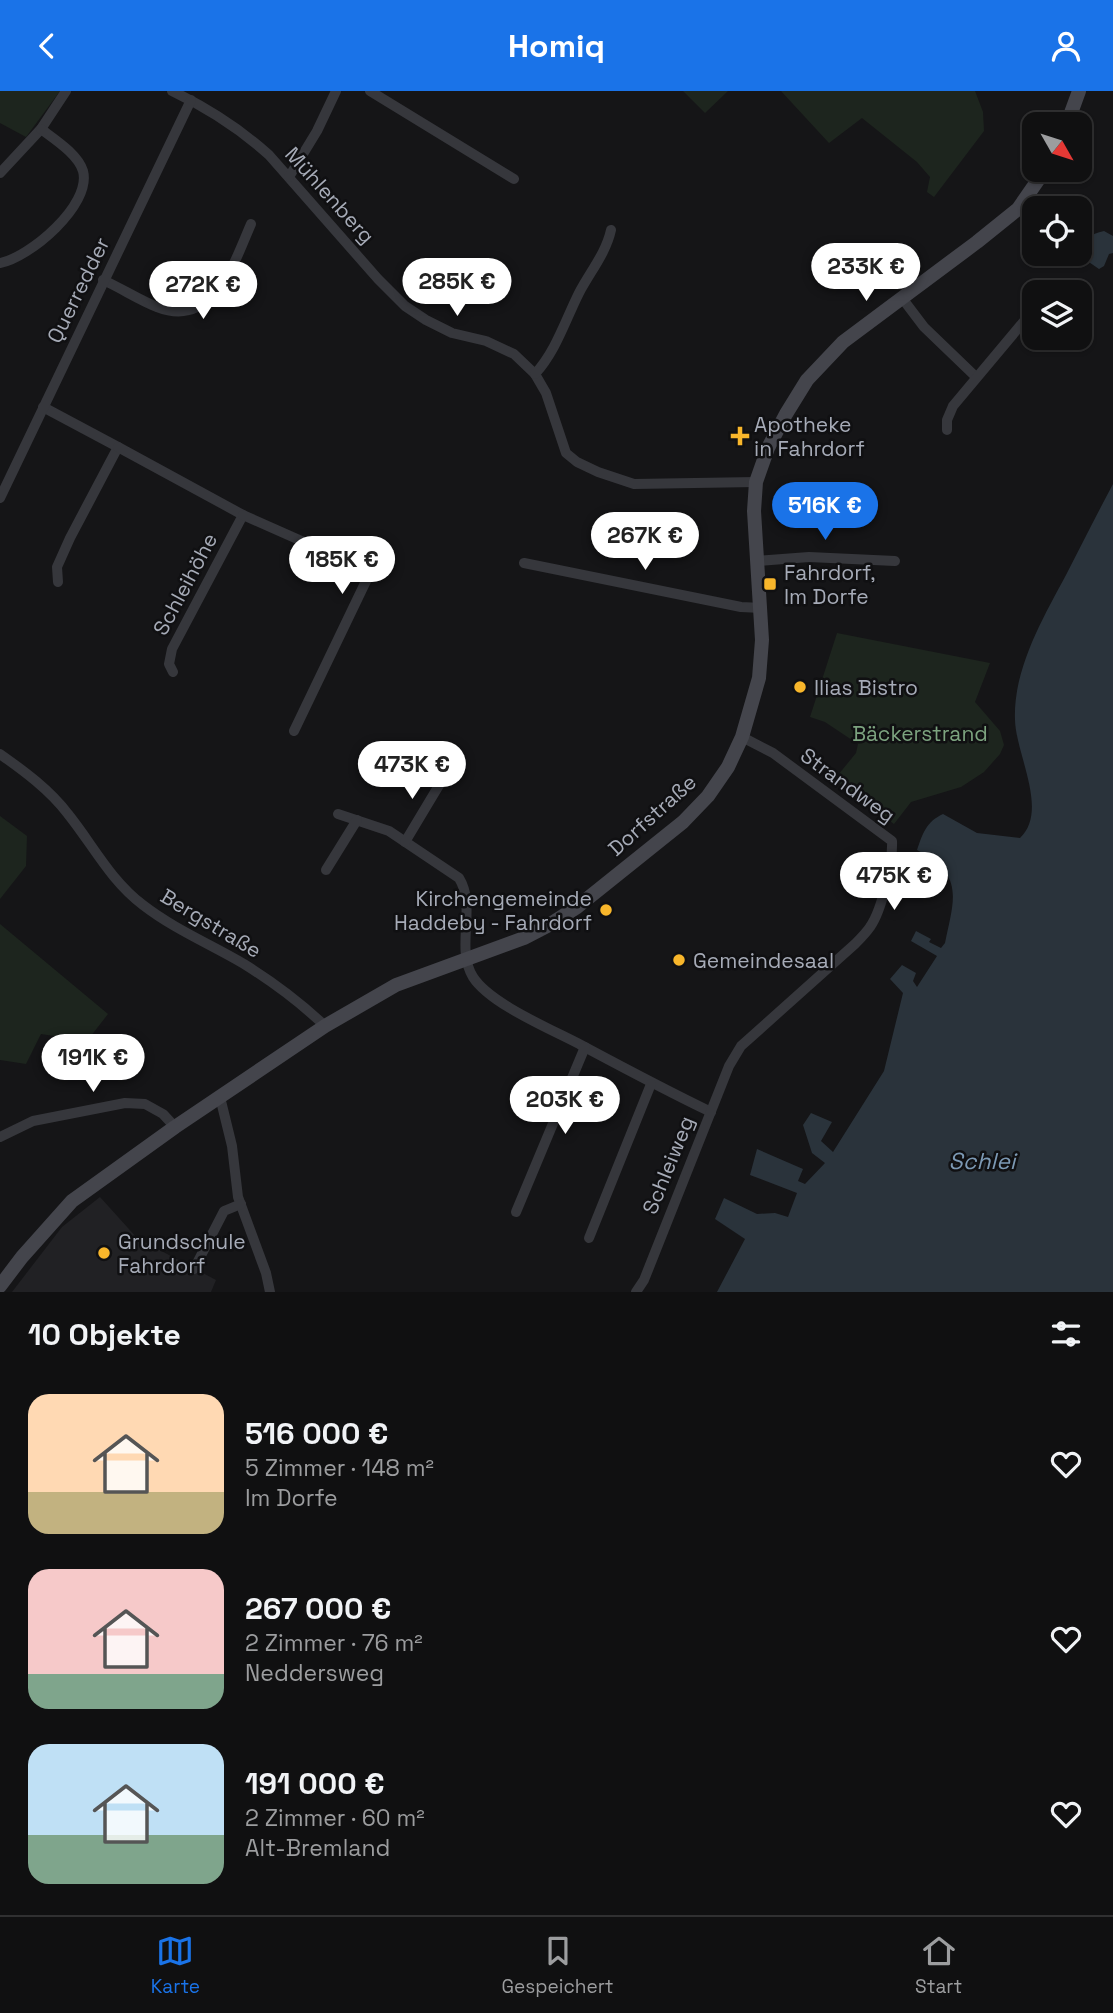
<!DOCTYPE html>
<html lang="de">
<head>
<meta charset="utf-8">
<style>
	body { margin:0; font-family:"Space Grotesk",sans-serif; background:#1e1e1f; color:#f1f3f6; height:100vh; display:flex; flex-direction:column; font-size:26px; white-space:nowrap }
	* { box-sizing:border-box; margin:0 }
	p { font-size:23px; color:#9c9d9f }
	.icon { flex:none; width:38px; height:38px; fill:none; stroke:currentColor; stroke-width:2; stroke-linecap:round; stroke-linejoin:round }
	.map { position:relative; height:1201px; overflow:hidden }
	.sheet { display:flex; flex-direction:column; background:#101011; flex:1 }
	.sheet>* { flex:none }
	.needle { width:46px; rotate:129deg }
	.fabs { position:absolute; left:1022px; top:21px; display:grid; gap:14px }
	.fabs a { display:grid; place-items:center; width:70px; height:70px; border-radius:14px; background:#101011; box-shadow:0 2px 5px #0004,0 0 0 2px #303031; font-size:35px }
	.price { position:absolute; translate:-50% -60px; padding:0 16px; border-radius:24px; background:#fff; color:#222; font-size:23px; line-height:46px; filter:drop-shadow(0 2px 4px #0008) }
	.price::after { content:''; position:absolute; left:50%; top:42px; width:21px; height:16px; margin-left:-10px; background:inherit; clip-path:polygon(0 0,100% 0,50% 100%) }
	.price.on { background:#1a73e8; color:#fff }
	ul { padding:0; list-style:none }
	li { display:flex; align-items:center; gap:21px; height:175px; padding:0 28px }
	li span { display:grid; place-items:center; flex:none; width:196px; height:140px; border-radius:21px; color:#555 }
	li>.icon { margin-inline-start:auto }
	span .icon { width:84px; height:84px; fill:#fffc; stroke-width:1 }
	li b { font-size:30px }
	h2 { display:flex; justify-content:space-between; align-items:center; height:84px; padding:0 28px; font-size:30px }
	header { display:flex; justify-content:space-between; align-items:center; height:91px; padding:0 28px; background:#1a73e8; color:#fff; font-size:32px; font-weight:800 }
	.dock { display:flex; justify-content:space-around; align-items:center; height:98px; border-top:2px solid #303031; background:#101011; font-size:19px; color:#9c9d9f }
	.dock a { display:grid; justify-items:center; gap:4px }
	.dock .on { color:#1a73e8 }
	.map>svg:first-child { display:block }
	.built { fill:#212124 }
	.green { fill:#1d251e }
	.water { fill:#2a333b }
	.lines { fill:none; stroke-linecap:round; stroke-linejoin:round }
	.street { stroke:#36373c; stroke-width:10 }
	.secondary { stroke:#44454c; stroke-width:14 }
	.poi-dot { fill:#f8b62b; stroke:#101012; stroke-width:2.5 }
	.labels { text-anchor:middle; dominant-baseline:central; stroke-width:5; stroke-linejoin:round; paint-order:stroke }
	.street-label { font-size:21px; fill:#a6abb7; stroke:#101012 }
	.poi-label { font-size:21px; fill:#a6abb7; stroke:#101012; text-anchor:start }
	.park-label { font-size:21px; fill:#7ca37f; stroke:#101012 }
	.water-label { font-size:23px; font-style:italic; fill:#7c99b4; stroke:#101012 }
</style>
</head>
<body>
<header><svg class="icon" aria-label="back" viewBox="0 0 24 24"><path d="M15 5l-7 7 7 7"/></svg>Homiq<svg class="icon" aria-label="person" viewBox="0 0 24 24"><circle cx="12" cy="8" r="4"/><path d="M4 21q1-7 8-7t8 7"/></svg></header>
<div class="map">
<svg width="1113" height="1201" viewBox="0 0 1113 1201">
	<rect width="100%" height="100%" fill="#151517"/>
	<path class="built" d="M100 1106 137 1147 216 1189 211 1201H12L62 1136Z"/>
	<g class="green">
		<path d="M0 0H60L26 46 0 32Z"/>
		<path d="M683 0H728L705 22Z"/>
		<path d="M781 0H975L983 21 984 40 934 106 927 101 930 86 917 71 862 27 829 52Z"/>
		<path d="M837 542 990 572 975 611 1000 640 1004 654 1000 663 984 681 961 696 911 711 894 733 834 689 856 662 858 653 825 631 810 626Z"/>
		<path d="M0 725 27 745 26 775 0 808Z"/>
		<path d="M0 833 108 923 87 950 41 943 26 973 0 969Z"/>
	</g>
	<g class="water">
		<path d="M1104 140 1113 145V162L1109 163 1104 175 1099 178 1083 167C1079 149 1088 144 1104 140Z"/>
		<path d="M1113 393V1201H717L745 1148 715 1128 724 1107 757 1123 775 1122 788 1126 797 1102 750 1084 757 1058 803 1078 798 1090 805 1093 825 1072 812 1062 803 1034 811 1022 832 1031 821 1050 833 1061 884 980 903 902 890 888 902 874 916 882 913 890 917 896 937 865 911 850 916 840 931 848 929 851 941 857 945 852C954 808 965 784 917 759 923 742 926 731 943 723L977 742 1020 747C1049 720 1016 664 1015 629 1013 578 1043 527 1066 484 1082 453 1097 423 1113 393Z"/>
	</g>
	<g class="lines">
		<g class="street">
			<path d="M172 0C208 17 239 37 269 64L378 188 405 215 426 229 452 242 486 250 514 263 535 283 546 302 566 362 577 371 598 381 634 393 756 391"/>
			<path d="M370 0 514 88"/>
			<path d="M0 82 41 38 66 0"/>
			<path d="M289 86 317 40 336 0"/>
			<path d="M0 172C29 167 92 114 83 80 78 63 54 48 41 38"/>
			<path d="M103 189C121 197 139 209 157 216 214 238 234 172 251 133"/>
			<path d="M902 207 924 236 976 286"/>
			<path d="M535 283C556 260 565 230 579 202 590 181 606 162 611 139"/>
			<path d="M43 316 118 356 70 447 57 476 58 491"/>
			<path d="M947 339V329L953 315 1030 223"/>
			<path d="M118 356 243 424 172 558 169 573 173 581"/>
			<path d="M0 407 191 9"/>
			<path d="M243 424 367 479V488L294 640"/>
			<path d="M757 470 809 466 895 470"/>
			<path d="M524 472 741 516 762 517"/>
			<path d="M0 663C24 680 50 699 68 723 93 754 110 789 143 814 174 838 210 853 244 873 273 891 301 912 325 935"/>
			<path d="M338 723 389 740 459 787C477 816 455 857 473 886 490 913 553 939 581 954 624 977 667 1000 711 1021"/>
			<path d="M405 751 444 686"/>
			<path d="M326 779 357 729"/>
			<path d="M220 1006 232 1055 238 1106 266 1182 270 1201"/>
			<path d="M0 1046 33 1030 125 1012 145 1013 163 1023 175 1036"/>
			<path d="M516 1121 585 956"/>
			<path d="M589 1147 651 993"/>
			<path d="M194 1178 224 1120 241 1113"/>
			<path d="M636 1201 644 1189 729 975 741 955 855 853C860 848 866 842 870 836 882 819 893 771 892 750L773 662 742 646"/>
		</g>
		<g class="secondary">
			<path d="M1067 33 1079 0"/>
			<path d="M0 1195 22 1166 72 1110 175 1036 325 935 396 894 524 847 549 834 577 816 683 731 708 705 728 676 742 646 759 587 762 549 754 420 756 391 768 357 786 323 807 289 843 251 977 151 1018 118 1045 79"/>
		</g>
	</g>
	<g class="poi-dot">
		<path d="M736.5 334.5h7v7h7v7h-7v7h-7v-7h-7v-7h7z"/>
		<rect x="763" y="486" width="14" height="14" rx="3.5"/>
		<circle cx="800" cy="596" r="7"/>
		<circle cx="606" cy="819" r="7"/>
		<circle cx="679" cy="869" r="7"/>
		<circle cx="104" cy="1162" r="7"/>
	</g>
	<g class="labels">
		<g class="street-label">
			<text transform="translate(330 104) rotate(48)">Mühlenberg</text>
			<text transform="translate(78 199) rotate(-64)">Querredder</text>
			<text transform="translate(185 493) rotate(-62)">Schleihöhe</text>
			<text transform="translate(848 694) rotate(36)">Strandweg</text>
			<text transform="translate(652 724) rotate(-42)">Dorfstraße</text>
			<text transform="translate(211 832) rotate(31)">Bergstraße</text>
			<text transform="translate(668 1074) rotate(-68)">Schleiweg</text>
		</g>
		<g class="poi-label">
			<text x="754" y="333">Apotheke<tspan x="754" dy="24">in Fahrdorf</tspan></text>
			<text x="784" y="481">Fahrdorf,<tspan x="784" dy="24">Im Dorfe</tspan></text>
			<text x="814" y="596">Ilias Bistro</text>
			<text x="592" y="807" text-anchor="end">Kirchengemeinde<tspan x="592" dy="24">Haddeby - Fahrdorf</tspan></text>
			<text x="693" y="869">Gemeindesaal</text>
			<text x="118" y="1150">Grundschule<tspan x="118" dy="24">Fahrdorf</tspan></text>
		</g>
		<g class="park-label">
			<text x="920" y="642">Bäckerstrand</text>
		</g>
		<g class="water-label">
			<text x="982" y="1070">Schlei</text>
		</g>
	</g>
</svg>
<div class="fabs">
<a><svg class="needle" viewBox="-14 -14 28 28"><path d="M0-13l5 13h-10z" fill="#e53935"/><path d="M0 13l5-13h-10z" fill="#9c9d9f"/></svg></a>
<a><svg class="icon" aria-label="locate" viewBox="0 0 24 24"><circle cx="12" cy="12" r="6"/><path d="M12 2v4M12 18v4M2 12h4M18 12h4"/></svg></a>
<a><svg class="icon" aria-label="layers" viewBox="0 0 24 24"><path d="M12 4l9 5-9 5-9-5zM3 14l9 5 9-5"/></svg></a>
</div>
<b class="price" style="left:866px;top:212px">233K €</b>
<b class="price" style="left:457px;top:227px">285K €</b>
<b class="price" style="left:203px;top:230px">272K €</b>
<b class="price on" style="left:825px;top:451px">516K €</b>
<b class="price" style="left:645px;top:481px">267K €</b>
<b class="price" style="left:342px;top:505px">185K €</b>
<b class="price" style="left:412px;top:710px">473K €</b>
<b class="price" style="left:894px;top:821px">475K €</b>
<b class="price" style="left:93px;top:1003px">191K €</b>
<b class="price" style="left:565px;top:1045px">203K €</b>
</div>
<section class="sheet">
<h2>10 Objekte<svg class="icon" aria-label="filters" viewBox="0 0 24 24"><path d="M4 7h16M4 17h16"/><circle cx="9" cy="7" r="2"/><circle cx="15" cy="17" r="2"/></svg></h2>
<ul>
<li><span style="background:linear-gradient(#ffd9b3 70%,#c2b280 0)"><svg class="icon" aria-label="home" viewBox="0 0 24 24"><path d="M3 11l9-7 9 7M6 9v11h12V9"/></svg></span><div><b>516 000 €</b><p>5 Zimmer · 148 m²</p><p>Im Dorfe</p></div><svg class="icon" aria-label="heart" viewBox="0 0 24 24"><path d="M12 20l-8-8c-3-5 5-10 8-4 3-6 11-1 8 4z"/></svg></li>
<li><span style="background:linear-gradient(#f6c9c9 75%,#7fa58c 0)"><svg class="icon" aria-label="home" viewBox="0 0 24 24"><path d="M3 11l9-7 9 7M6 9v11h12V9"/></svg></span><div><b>267 000 €</b><p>2 Zimmer · 76 m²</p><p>Neddersweg</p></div><svg class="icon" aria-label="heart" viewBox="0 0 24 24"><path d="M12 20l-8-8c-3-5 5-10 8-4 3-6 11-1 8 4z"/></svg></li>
<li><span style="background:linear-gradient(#bfe0f5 65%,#7fa58c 0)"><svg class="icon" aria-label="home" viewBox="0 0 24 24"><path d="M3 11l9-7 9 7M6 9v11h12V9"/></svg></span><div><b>191 000 €</b><p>2 Zimmer · 60 m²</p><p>Alt-Bremland</p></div><svg class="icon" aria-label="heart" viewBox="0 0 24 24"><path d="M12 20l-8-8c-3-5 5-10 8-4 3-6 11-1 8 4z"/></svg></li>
</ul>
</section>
<nav class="dock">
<a class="on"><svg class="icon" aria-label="map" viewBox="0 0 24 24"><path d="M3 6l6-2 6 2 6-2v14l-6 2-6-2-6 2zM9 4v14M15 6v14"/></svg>Karte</a>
<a><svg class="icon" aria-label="saved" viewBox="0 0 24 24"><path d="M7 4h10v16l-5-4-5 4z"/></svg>Gespeichert</a>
<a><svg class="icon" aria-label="home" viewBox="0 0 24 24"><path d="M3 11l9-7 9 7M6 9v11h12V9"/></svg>Start</a>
</nav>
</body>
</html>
